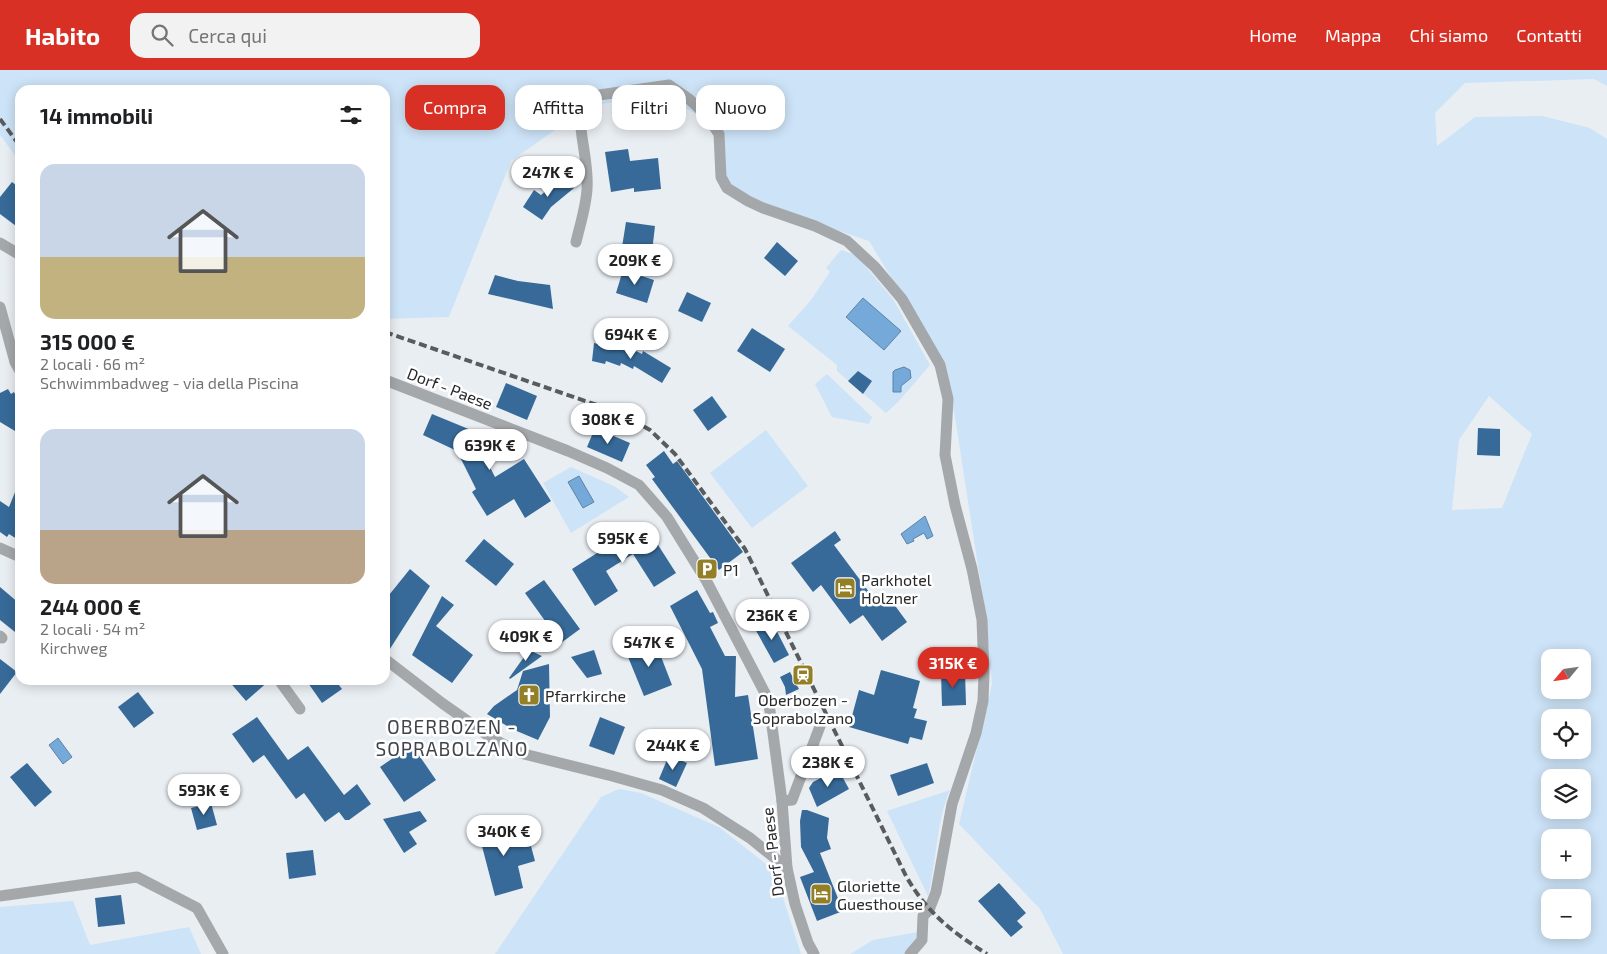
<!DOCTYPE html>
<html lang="it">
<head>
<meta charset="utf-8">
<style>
	body { margin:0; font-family:"Exo 2",sans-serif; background:#f2f2f2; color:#202124; height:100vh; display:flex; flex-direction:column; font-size:19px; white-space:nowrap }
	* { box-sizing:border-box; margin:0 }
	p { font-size:16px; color:#757577 }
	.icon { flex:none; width:28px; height:28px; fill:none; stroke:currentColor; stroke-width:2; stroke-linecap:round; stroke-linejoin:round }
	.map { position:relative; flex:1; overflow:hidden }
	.drawer { position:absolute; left:15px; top:15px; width:375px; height:600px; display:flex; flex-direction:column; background:#fff; border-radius:15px; box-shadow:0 2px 12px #0003 }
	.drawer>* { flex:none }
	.guide { position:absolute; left:405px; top:15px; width:475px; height:45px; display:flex; gap:10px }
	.needle { width:32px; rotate:241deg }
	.fabs { position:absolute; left:1541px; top:579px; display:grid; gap:10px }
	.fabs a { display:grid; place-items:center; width:50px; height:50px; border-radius:10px; background:#fff; box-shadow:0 2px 12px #0003; font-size:25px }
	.price { position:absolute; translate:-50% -42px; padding:0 11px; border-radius:18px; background:#fff; color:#222; font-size:16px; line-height:32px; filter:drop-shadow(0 1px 2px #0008) }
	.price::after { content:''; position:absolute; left:50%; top:30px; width:15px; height:11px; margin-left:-8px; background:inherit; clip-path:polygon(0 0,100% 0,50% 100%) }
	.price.on { background:#d93025; color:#fff }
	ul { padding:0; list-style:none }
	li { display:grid; align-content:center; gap:10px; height:265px; padding:0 25px }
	li span { display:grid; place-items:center; height:155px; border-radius:15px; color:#555 }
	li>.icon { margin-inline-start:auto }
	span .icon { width:90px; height:90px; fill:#fffc; stroke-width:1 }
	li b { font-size:21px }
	h2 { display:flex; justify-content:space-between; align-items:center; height:60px; padding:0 25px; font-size:21px }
	.pill { padding:0 18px; border-radius:15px; background:#fff; box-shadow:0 2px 12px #0003; font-size:18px; line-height:45px }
	.pill.on { background:#d93025; color:#fff }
	header { display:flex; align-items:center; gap:30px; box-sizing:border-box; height:70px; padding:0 25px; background:#d93025; color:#fff }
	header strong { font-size:24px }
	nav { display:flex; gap:28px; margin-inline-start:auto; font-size:18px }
	.search { width:350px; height:45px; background:#f2f2f2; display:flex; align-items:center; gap:12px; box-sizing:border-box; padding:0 18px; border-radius:15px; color:#757577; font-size:19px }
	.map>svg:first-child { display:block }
	.green { fill:#cde3f7; fill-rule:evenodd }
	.water { fill:#74a9da; stroke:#5d83a6 }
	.building { fill:#376a98 }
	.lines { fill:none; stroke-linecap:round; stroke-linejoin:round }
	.minor { stroke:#a5a8aa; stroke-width:11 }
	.rail { stroke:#595c5e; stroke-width:4; stroke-dasharray:8 4; stroke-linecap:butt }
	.labels { text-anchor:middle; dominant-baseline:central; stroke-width:5; stroke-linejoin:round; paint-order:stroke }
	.street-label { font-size:16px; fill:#27292b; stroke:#fff }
	.poi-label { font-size:16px; fill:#27292b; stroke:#fff; text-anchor:start }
	.quarter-label { font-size:19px; letter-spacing:1px; fill:#414549; stroke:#fff }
</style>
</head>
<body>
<header>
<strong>Habito</strong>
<div class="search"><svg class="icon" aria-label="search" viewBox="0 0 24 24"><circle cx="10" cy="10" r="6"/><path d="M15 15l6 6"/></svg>Cerca qui</div>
<nav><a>Home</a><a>Mappa</a><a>Chi siamo</a><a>Contatti</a></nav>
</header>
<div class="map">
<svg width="1607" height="884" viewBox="0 0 1607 884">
	<rect width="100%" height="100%" fill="#e9eef3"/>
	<g class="green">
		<path d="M0 0H1607V16L1594 9 1465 13 1435 43 1437 76 1475 47 1542 46 1590 58 1607 69V884H1063L1040 839 959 754 992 614 985 541 955 347 946 297 869 171 727 124 714 66 696 44 662 25 589 36 511 91 449 247 385 249V20H20V92L0 65ZM1489 326 1532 364 1502 438 1452 440 1459 370ZM1550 588H1582V620H1550ZM1550 648H1582V680H1550ZM1550 708H1582V740H1550ZM1550 768H1582V800H1550ZM1550 828H1582V860H1550Z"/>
		<path d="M841 180 856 185 893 229 930 295 898 332 886 343 837 301V295L788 256 811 230 830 202 826 198Z"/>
		<path d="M827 304 872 347 869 354 832 347 815 314Z"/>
		<path d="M766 360 808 416 752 458 710 403Z"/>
		<path d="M571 397 614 416 629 427 571 463 543 413Z"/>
		<path d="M619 719 641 723 719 757 766 794 778 812 801 884H495L601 727Z"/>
		<path d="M950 720C936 753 937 791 928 826L887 741Z"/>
		<path d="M73 831 90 875 189 857 201 884H0V837Z"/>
		<path d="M918 862 916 870 905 884H850L873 870Z"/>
	</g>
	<g class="water">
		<path d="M863 228 901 261 884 280 846 247Z"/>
		<path d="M904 297 910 300 911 308 901 316V322H893V302L895 300Z"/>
		<path d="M579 406 594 432 583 438 568 412Z"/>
		<path d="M925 446 933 466 927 469 924 463 913 469 914 471 907 474 901 464Z"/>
		<path d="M58 668 72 687 63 694 49 675Z"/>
	</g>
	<g class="building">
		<path d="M628 79 630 91 658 88 661 119 634 122V118L611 122 605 82Z"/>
		<path d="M564 106 574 118 551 137 542 150 523 137 534 120 541 125Z"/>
		<path d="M12 112 20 118V159L0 144V127Z"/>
		<path d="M626 152 655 156 652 182 622 177Z"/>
		<path d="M777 172 798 191 785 206 764 188Z"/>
		<path d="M623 200 654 210 647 233 616 223Z"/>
		<path d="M495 205 518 211 550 215 553 239 488 224Z"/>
		<path d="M687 222 711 233 702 252 678 241Z"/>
		<path d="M752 258 785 279 770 302 737 281Z"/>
		<path d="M594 273 609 277 610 274 626 279 628 277 642 284 643 281 671 298 662 313 634 296 633 299 621 293 620 296 606 291 605 294 592 291Z"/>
		<path d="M858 301 872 311 863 324 848 311Z"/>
		<path d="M506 313 537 326 527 350 496 337Z"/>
		<path d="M8 319 11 324 14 322 20 334V364L0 352V323Z"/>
		<path d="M712 326 727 347 708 361 693 340Z"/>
		<path d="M432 344 471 360 495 407 524 389 551 431 525 448 514 429 487 446 472 422 476 419 457 381 423 365Z"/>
		<path d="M595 358 630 373 622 392 587 377Z"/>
		<path d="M1478 358 1500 359V386L1477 385Z"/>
		<path d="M664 381 673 394 677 391 743 482 719 500 652 409 655 407 646 395Z"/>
		<path d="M20 410V471L9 464 7 467 0 462V431L9 437Z"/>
		<path d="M644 453 676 503 654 517 633 484 606 501 618 521 595 536 572 499Z"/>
		<path d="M835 461 841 470 834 475 878 534 888 526 907 552 882 571 863 545 850 554 821 515 813 522 791 493Z"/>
		<path d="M484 469 514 494 496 516 465 491Z"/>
		<path d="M410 499 430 516 388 582H385V530Z"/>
		<path d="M544 510 580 559 561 573 525 523Z"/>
		<path d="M0 517 20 534V556L15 562 0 550Z"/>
		<path d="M697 520 710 543 713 542 718 553 710 557 725 586H736L735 627 748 625 758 689 715 696 702 599 670 536Z"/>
		<path d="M442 526 454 535 436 556 473 585 452 613 412 585Z"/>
		<path d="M770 548 789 585 774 593 754 557Z"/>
		<path d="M655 571 672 615 644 626 626 582Z"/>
		<path d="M529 580 542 586 510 609 509 608Z"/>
		<path d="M594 580 602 604 587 608 571 587Z"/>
		<path d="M0 589 17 602 0 624Z"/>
		<path d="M549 594 550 647 538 670 512 659 487 644 494 636 517 620 523 601Z"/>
		<path d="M881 600 920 611 913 638 917 639 914 648 927 651 922 670 910 667 908 674 849 657 859 620 874 625Z"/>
		<path d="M790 602 799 619 786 625 785 617 780 607Z"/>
		<path d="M941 602H965L966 635 942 636Z"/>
		<path d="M228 610H270L246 631Z"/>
		<path d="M306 610H335L342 619 322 633Z"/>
		<path d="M138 622 154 643 134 658 118 637Z"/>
		<path d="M257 647 288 690 308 676 344 725 357 714 371 734 349 750H345L339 742 325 752 304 723 296 729 264 685 253 693 232 664Z"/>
		<path d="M600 647 625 657 614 685 589 676Z"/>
		<path d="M412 675 436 710 404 732 380 697Z"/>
		<path d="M669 685 687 693 676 717 659 709Z"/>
		<path d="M27 693 52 722 35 737 10 707Z"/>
		<path d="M927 693 934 713 898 726 890 705Z"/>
		<path d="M838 699 849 719 817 737 809 718 813 712Z"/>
		<path d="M211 733 217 755 197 760 191 738Z"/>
		<path d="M802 740H807L829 748 827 768 831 779 820 783 843 841 817 851 800 807 814 802 801 777 800 751Z"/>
		<path d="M420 741 427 751 409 762 417 774 404 783 383 749Z"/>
		<path d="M501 751 506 770 528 765 535 791 518 796 523 818 495 826 477 757Z"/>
		<path d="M313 780 316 805 289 809 286 783Z"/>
		<path d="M999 813 1026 843 1017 851 1023 857 1011 867 978 831Z"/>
		<path d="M121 825 125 854 98 857 95 828Z"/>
	</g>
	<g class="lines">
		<g class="minor">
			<path d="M576 172C580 155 586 137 587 119 589 92 579 66 580 39L592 26 669 15 689 29 706 45 719 64 721 107 727 118 748 131 763 138 815 156 847 171 875 197 902 229 940 295 948 329 945 385 955 435 972 499 982 550 984 603 983 631 976 663 952 734 936 822 929 840 923 846 922 870 910 884"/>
			<path d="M0 173 20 185"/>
			<path d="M0 237 15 292 20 301"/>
			<path d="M385 310 568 381 607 398 639 415 667 447 706 510 767 627 770 641 782 731 787 798 795 834 808 873 814 884"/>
			<path d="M0 478 20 487"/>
			<path d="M0 566 2 568"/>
			<path d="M385 589 442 633 493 669 520 683 612 706 662 720 703 738 750 768 787 798"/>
			<path d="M279 610 300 639"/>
			<path d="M782 731 792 730 822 651"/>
			<path d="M0 826 137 807 197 838 223 884"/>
		</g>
		<g class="rail">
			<path d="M0 49 20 76"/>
			<path d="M385 262 620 343 650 360 675 384 745 479 906 806C927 843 952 862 987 884"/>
		</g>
	</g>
	<defs>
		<g id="parking-square" transform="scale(1.125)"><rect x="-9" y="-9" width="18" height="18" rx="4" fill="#927f26" stroke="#fff"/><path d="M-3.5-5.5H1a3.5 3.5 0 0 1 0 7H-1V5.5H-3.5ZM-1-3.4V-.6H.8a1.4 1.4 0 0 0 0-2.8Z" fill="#fff"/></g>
		<g id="hotel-square" transform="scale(1.125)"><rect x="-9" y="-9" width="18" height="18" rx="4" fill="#927f26" stroke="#fff"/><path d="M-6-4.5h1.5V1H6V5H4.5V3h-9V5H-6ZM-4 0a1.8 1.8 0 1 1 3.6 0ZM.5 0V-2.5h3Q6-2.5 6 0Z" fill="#fff"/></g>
		<g id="station-square" transform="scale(1.125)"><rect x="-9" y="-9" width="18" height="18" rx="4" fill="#927f26" stroke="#fff"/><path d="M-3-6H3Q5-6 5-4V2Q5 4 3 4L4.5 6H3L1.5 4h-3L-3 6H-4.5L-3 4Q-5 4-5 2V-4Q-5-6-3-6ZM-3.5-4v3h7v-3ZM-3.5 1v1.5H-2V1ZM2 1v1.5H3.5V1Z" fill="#fff"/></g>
		<g id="church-square" transform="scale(1.125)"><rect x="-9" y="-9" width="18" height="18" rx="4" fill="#927f26" stroke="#fff"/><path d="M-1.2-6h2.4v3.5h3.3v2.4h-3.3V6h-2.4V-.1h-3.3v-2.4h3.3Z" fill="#fff"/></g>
	</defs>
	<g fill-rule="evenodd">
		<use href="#parking-square" x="707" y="499"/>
		<use href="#hotel-square" x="845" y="518"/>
		<use href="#station-square" x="803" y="605"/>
		<use href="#church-square" x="529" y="625"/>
		<use href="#hotel-square" x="821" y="824"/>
	</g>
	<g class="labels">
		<g class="street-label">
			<text transform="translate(450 318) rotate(21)">Dorf - Paese</text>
			<text transform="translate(772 782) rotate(-97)">Dorf - Paese</text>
		</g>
		<g class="poi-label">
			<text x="723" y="499">P1</text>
			<text x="861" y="509">Parkhotel<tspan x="861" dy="18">Holzner</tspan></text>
			<text x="545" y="625">Pfarrkirche</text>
			<text x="803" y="629" text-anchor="middle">Oberbozen -<tspan x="803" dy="18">Soprabolzano</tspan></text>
			<text x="837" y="815">Gloriette<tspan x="837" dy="18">Guesthouse</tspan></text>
		</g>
		<g class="quarter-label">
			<text x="452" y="656">OBERBOZEN -<tspan x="452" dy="22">SOPRABOLZANO</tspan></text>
		</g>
	</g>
</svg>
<div class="fabs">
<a><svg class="needle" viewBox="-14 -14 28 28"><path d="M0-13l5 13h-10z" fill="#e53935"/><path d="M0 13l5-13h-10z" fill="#757577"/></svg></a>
<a><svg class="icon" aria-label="locate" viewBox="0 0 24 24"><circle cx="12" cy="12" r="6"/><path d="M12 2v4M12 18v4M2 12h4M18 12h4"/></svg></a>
<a><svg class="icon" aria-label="layers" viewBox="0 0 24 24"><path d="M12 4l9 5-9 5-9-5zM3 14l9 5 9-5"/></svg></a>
<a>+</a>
<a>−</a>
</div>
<b class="price" style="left:548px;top:128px">247K €</b>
<b class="price" style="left:635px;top:216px">209K €</b>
<b class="price" style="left:631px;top:290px">694K €</b>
<b class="price" style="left:608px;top:375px">308K €</b>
<b class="price" style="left:490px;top:401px">639K €</b>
<b class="price" style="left:623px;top:494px">595K €</b>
<b class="price" style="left:772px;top:571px">236K €</b>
<b class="price" style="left:526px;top:592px">409K €</b>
<b class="price" style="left:649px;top:598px">547K €</b>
<b class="price on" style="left:953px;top:619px">315K €</b>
<b class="price" style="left:673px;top:701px">244K €</b>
<b class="price" style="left:828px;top:718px">238K €</b>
<b class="price" style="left:204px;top:746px">593K €</b>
<b class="price" style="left:504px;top:787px">340K €</b>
<div class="guide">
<a class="pill on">Compra</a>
<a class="pill">Affitta</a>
<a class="pill">Filtri</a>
<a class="pill">Nuovo</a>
</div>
<section class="drawer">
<h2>14 immobili<svg class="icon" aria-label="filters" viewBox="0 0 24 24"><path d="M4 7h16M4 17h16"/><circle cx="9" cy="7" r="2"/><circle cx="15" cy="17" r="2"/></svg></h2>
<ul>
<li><span style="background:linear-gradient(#c9d6e8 60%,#c2b280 0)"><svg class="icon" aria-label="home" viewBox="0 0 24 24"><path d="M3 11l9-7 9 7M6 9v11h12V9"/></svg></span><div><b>315 000 €</b><p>2 locali · 66 m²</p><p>Schwimmbadweg - via della Piscina</p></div></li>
<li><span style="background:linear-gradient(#c9d6e8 65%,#b9a48a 0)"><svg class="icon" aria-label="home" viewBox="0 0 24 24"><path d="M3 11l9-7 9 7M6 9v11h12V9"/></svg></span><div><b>244 000 €</b><p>2 locali · 54 m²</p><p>Kirchweg</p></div></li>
</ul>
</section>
</div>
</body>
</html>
